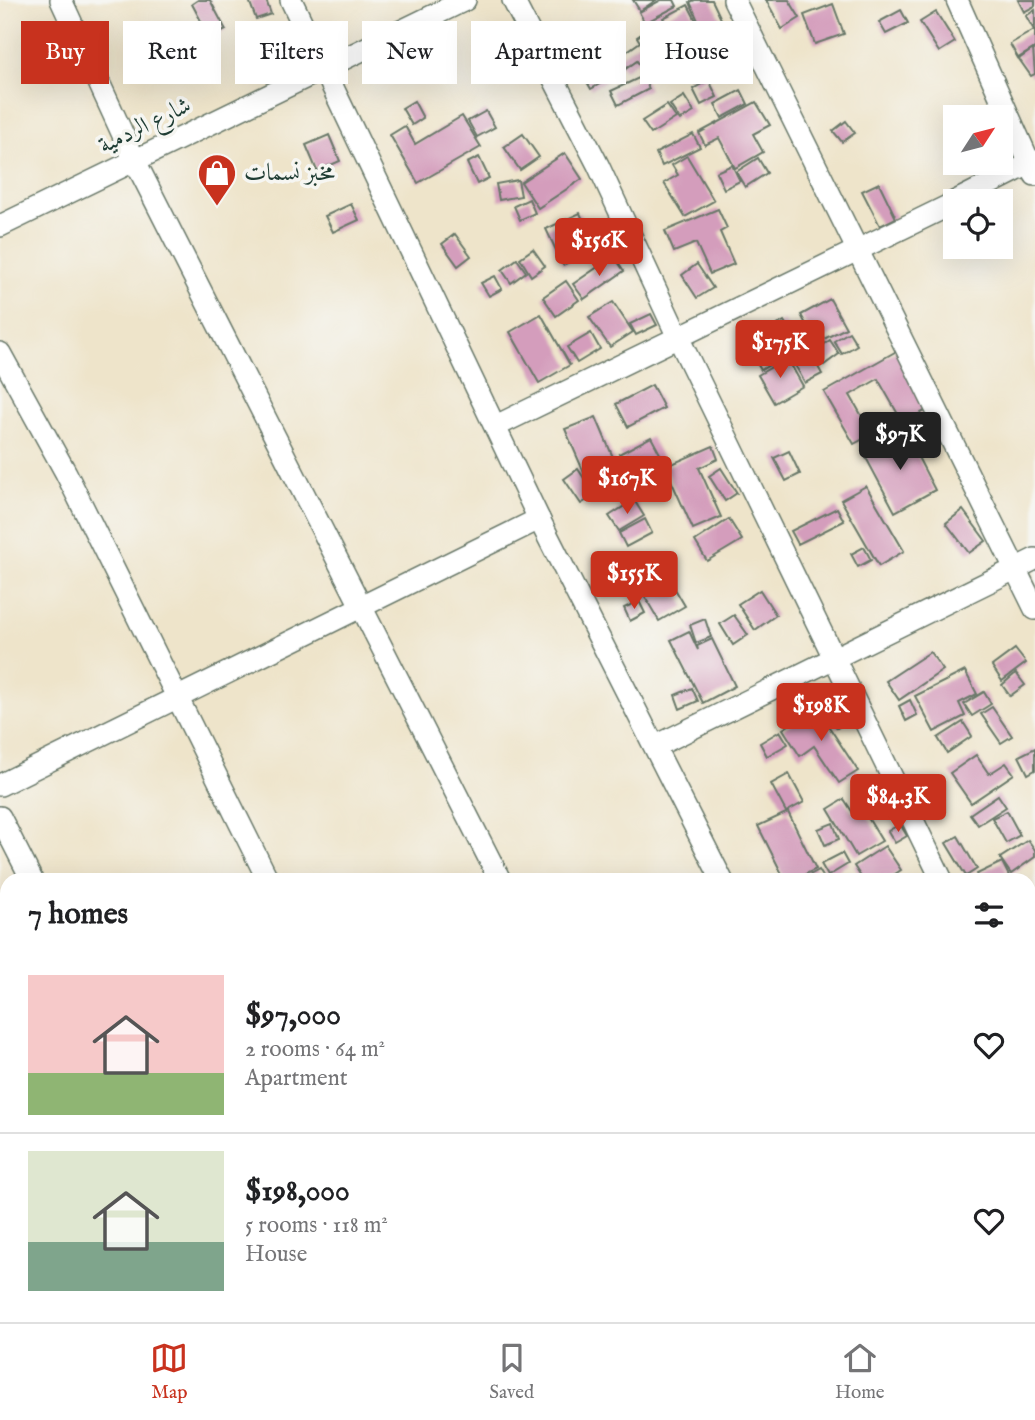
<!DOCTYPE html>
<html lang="en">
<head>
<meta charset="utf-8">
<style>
	body { margin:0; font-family:"IM FELL English",Amiri,serif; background:#f2f2f2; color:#202124; height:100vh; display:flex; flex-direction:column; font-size:26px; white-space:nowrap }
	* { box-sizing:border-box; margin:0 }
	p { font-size:23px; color:#757577 }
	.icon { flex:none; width:38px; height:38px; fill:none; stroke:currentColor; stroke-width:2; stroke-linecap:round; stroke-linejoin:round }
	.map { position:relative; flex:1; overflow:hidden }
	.panel { position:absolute; left:0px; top:873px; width:1036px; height:450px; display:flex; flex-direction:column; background:#fff; border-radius:21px 21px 0 0; box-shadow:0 7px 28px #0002 }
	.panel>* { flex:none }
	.guide { position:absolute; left:21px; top:21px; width:994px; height:63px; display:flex; gap:14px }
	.needle { width:46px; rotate:54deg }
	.controls { position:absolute; left:943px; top:105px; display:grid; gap:14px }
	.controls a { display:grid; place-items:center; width:70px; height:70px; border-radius:0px; background:#fff; box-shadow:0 7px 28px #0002; font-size:35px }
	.price { position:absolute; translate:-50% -60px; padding:0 16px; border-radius:7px; background:#c8321e; color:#fff; font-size:23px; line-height:46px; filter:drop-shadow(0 2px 4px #0008) }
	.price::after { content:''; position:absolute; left:50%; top:42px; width:21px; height:16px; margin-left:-10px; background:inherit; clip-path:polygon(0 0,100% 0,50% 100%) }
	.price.active { background:#222; color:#fff }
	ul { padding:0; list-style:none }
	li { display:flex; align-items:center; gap:21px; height:175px; padding:0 28px }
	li+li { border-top:2px solid #e0e0e0 }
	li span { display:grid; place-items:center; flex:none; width:196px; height:140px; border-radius:0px; color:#555 }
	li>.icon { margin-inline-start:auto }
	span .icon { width:84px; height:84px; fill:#fffc; stroke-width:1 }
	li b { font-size:30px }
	h2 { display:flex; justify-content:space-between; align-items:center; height:84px; padding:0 28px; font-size:30px }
	.pill { padding:0 24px; border-radius:0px; background:#fff; box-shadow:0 7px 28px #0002; font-size:24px; line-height:63px }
	.pill.active { background:#c8321e; color:#fff }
	.tabs { display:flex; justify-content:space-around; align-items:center; height:98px; border-top:2px solid #e0e0e0; background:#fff; font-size:19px; color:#757577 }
	.tabs a { display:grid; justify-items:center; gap:4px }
	.tabs .active { color:#c8321e }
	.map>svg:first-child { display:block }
	.building { fill:#d49dbc }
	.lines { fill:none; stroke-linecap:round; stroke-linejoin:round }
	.street-casing { stroke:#677768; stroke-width:24 }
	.street { stroke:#fff; stroke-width:21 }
	.labels { text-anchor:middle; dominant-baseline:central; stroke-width:7; stroke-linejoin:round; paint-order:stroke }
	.street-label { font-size:24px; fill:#1f3d34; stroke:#f6f6f2 }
	.poi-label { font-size:24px; fill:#1f3d34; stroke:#f6f6f2; text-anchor:start }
</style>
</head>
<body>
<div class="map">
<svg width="1035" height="1322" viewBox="0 0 1035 1322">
	<rect width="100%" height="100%" fill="#f6f6f2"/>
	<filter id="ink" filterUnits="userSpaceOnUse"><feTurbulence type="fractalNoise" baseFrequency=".0143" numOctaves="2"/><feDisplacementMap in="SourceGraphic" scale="14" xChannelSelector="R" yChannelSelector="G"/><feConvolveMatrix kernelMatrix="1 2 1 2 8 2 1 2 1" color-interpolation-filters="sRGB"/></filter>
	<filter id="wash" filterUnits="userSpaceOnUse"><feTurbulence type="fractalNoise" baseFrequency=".00686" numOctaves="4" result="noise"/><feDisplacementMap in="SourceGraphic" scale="28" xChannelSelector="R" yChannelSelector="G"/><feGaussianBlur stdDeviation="1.57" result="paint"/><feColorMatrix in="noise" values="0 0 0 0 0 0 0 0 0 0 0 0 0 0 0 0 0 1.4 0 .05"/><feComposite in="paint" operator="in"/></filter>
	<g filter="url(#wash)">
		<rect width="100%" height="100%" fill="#eee4ca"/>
		<g id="blocks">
			<g class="building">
				<path d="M198 0H210L226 30 210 38 192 4Z"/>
				<path d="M249 0H266L271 14 256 19Z"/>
				<path d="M633 0H656L640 11Z"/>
				<path d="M661 0H674L677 6 645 23 639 12Z"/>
				<path d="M695 0H712L722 21 702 30 690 2Z"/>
				<path d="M766 0H789L800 18 782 29Z"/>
				<path d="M1018 0H1035V6L1024 12Z"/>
				<path d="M833 4 844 34 815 44 804 15Z"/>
				<path d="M688 5 707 42 681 55 663 18Z"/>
				<path d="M901 10 908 23 886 34 879 22Z"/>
				<path d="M1035 10V48L1018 58 1010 44 1034 30 1026 16Z"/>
				<path d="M936 12 955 42 939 52 920 22Z"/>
				<path d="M656 24 677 55 647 76 637 61 624 70 616 59 640 42 637 37Z"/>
				<path d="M1033 49 1035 74 1031 76 1019 59Z"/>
				<path d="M692 52 698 65 679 73 673 61Z"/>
				<path d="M712 58 719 70 695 84 688 72Z"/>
				<path d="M603 63 612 77 591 89 583 75Z"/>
				<path d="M643 76 649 89 618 105 611 91Z"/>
				<path d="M709 80 717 97 701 105 693 89Z"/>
				<path d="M741 90 748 104 722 118 715 104Z"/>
				<path d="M684 96 694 112 680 120 670 105Z"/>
				<path d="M414 101 423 118 412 125 402 108Z"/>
				<path d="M756 102 770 125 753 134 763 152 735 168 719 138 705 145 699 133Z"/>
				<path d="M667 105 676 118 651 134 642 121Z"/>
				<path d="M486 111 495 127 477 137 468 121Z"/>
				<path d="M462 116 481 147 418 183 390 135 405 126 415 144Z"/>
				<path d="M846 121 855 133 842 142 833 131Z"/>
				<path d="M523 134 539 157 520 170 504 147Z"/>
				<path d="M693 134 700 147 662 166 656 153Z"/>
				<path d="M329 135 340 161 317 171 306 145Z"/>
				<path d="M565 153 582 179 538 208 521 182Z"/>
				<path d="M687 156 714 201 685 217 664 183 678 175 672 165Z"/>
				<path d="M479 157 489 178 477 184 467 163Z"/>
				<path d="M758 158 767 173 745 187 736 172Z"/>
				<path d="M732 165 740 181 724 189 716 172Z"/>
				<path d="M518 180 521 196 499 200 496 184Z"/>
				<path d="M879 183 896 218 880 226 862 191Z"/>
				<path d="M529 199 535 213 520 220 514 206Z"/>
				<path d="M351 204 359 220 333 232 325 216Z"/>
				<path d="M718 209 727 228 720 232 734 264 710 274 696 243 674 252 665 231Z"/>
				<path d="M580 213 596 249 563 265 546 229Z"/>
				<path d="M455 234 471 256 458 266 442 244Z"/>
				<path d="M533 249 545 266 531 276 520 258Z"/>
				<path d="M614 256 624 271 584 299 573 284Z"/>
				<path d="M517 259 526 272 511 283 502 270Z"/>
				<path d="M697 264 713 288 697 298 682 275Z"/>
				<path d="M495 276 502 289 489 296 481 283Z"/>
				<path d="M566 281 579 300 556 316 543 297Z"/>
				<path d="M830 299 846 328 816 343 801 315Z"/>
				<path d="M613 302 633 332 610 347 589 317Z"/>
				<path d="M541 314 570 365 539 383 510 332Z"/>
				<path d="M651 314 657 325 636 335 630 324Z"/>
				<path d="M784 321 799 346 761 370 745 344Z"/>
				<path d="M849 332 857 345 842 354 834 341Z"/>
				<path d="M591 333 600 349 577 363 567 347Z"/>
				<path d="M830 340 839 354 824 365 815 351Z"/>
				<path d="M902 348 934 406 903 423 878 379 850 395 872 434 854 444 824 392Z"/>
				<path d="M811 354 822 374 805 383 794 363Z"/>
				<path d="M787 358 803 386 774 403 758 375Z"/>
				<path d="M652 385 664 408 628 427 616 404Z"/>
				<path d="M596 417 615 462 585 475 565 429Z"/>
				<path d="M905 432 935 490 895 512 864 454Z"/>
				<path d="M651 437 665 463 646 473 655 489 639 498 631 483 600 500 591 484 626 465 619 454Z"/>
				<path d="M713 446 718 459 699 468 721 517 693 529 665 467Z"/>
				<path d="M789 451 800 474 786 481 774 458Z"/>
				<path d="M721 468 737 493 725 501 709 476Z"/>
				<path d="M578 469 595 495 581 504 564 479Z"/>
				<path d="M866 486 904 551 879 566 841 500Z"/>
				<path d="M634 500 644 516 619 531 609 516Z"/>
				<path d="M837 508 844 521 798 544 791 531Z"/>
				<path d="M963 510 986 541 969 553 946 523Z"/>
				<path d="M645 519 652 533 626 547 619 533Z"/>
				<path d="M729 519 742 540 707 561 695 541Z"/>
				<path d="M864 547 871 560 858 567 851 554Z"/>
				<path d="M665 572 685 606 659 621 639 587Z"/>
				<path d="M760 590 776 615 755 630 738 604Z"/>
				<path d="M639 601 645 613 630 621 624 608Z"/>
				<path d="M734 615 748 635 733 645 720 624Z"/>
				<path d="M705 619 711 637 696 643 690 625Z"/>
				<path d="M689 631 698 650 697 646 712 639 735 686 703 703 671 640Z"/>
				<path d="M1015 649 1026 663 1002 681 992 666Z"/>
				<path d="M930 652 943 670 899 700 886 681Z"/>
				<path d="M965 671 977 694 959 703 965 716 934 732 915 696Z"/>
				<path d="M1016 673 1025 685 1010 696 1002 685Z"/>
				<path d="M692 688 698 701 680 709 675 695Z"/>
				<path d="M984 692 991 704 972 716 964 704Z"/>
				<path d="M910 700 917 715 906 721 899 706Z"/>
				<path d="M837 703 848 721 837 728 825 709Z"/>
				<path d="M816 707 858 771 839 783 814 746 800 756 783 729Z"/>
				<path d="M992 707 1012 736 1001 743 981 714Z"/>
				<path d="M963 722 972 736 947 753 938 738Z"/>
				<path d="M780 731 788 744 767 756 760 743Z"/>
				<path d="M1035 748V770L1028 774 1019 756Z"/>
				<path d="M976 755 989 774 1006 763 1014 774 971 803 950 773Z"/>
				<path d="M789 774 804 802 786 812 771 784Z"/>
				<path d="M998 795 1006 807 978 825 970 814Z"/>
				<path d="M844 799 853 813 862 808 882 841 856 856 828 809Z"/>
				<path d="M1007 811 1020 835 1006 843 992 818Z"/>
				<path d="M788 812 816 869 794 880H785L758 826Z"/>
				<path d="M833 823 839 839 825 845 818 829Z"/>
				<path d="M900 824 907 836 895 843 888 831Z"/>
				<path d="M958 836 977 869 966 876 946 843Z"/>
				<path d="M1028 840 1035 850V857L1011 874 1000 858Z"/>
				<path d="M885 846 901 870 886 880H863L854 866Z"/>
				<path d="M842 853 848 864 828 876 821 864Z"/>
				<path d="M1002 862 1011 880H979L977 874Z"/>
				<path d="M819 870 825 880H801Z"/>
				<path d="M1031 909 1035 918V943L1029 946Z"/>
			</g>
		</g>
	</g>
	<g filter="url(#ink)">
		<use href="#blocks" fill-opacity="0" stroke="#677768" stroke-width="2"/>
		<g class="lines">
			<g class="street-casing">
				<g id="street">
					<path d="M61 0 135 161 500 880"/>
					<path d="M291 0 539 519 722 880"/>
					<path d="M513 0 598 165 677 335 942 880"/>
					<path d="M734 0 1035 609"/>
					<path d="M957 0 1035 175"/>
					<path d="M956 201 1035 161"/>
					<path d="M0 226 465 0"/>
					<path d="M0 353 66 473 268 880"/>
					<path d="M496 426 956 202"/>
					<path d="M656 746 1035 559"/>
					<path d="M0 785 539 519"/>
					<path d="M0 817 32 880"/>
					<path d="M1029 987 1035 984"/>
					<path d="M1029 1048 1035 1052"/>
					<path d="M0 1257 7 1271"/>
					<path d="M30 1316 33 1322"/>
					<path d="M479 1316 483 1322"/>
					<path d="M773 1316 774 1322"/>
					<path d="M361 1322 373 1316"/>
				</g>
			</g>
			<use href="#street" class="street"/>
		</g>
	</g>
	<defs>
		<g id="shop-pin" transform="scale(2.0125)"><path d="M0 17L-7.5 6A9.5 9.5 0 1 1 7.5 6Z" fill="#c8321e" stroke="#f6f6f2"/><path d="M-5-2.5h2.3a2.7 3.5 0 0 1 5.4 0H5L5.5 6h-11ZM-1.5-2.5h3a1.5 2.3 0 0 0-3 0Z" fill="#fff"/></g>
	</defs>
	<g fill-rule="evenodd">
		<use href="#shop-pin" x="217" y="173"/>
	</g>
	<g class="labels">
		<g class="street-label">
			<text transform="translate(145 126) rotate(-26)">شارع الردمية</text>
		</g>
		<g class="poi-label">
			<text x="244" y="173">مخبز نسمات</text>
		</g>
	</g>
</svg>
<div class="controls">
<a><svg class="needle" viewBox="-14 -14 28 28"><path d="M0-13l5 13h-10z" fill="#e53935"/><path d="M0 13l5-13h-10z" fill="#757577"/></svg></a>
<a><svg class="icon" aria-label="locate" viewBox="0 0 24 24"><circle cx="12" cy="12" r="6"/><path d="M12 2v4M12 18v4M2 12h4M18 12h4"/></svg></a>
</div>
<b class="price" style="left:599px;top:278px">$156K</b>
<b class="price" style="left:780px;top:380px">$175K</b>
<b class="price active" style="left:900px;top:472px">$97K</b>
<b class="price" style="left:627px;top:516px">$167K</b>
<b class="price" style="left:634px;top:611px">$155K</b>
<b class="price" style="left:821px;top:743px">$198K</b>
<b class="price" style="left:898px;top:834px">$84.3K</b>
<div class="guide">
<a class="pill active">Buy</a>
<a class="pill">Rent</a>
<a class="pill">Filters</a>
<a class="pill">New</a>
<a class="pill">Apartment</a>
<a class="pill">House</a>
</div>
<section class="panel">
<h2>7 homes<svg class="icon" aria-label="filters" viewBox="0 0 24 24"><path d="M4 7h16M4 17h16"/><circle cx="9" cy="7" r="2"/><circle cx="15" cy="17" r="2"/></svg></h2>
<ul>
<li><span style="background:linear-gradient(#f6c9c9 70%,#8fb573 0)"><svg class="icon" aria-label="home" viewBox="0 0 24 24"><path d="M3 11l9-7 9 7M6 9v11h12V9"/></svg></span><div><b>$97,000</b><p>2 rooms · 64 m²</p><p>Apartment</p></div><svg class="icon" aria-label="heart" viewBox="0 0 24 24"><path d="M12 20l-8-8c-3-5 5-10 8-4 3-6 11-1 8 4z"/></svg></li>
<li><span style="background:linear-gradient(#dfe7d0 65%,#7fa58c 0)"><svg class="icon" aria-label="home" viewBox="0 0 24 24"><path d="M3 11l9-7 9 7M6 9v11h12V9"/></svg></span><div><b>$198,000</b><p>5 rooms · 118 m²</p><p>House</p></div><svg class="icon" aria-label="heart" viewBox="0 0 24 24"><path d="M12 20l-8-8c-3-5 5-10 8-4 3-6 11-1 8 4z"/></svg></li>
</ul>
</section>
</div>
<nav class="tabs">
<a class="active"><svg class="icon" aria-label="map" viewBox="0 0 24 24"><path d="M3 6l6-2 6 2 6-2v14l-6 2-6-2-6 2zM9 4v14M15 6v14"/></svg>Map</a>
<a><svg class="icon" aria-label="saved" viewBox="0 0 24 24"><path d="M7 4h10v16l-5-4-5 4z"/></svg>Saved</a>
<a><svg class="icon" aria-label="home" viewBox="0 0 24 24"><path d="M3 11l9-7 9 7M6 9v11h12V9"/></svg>Home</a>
</nav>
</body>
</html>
